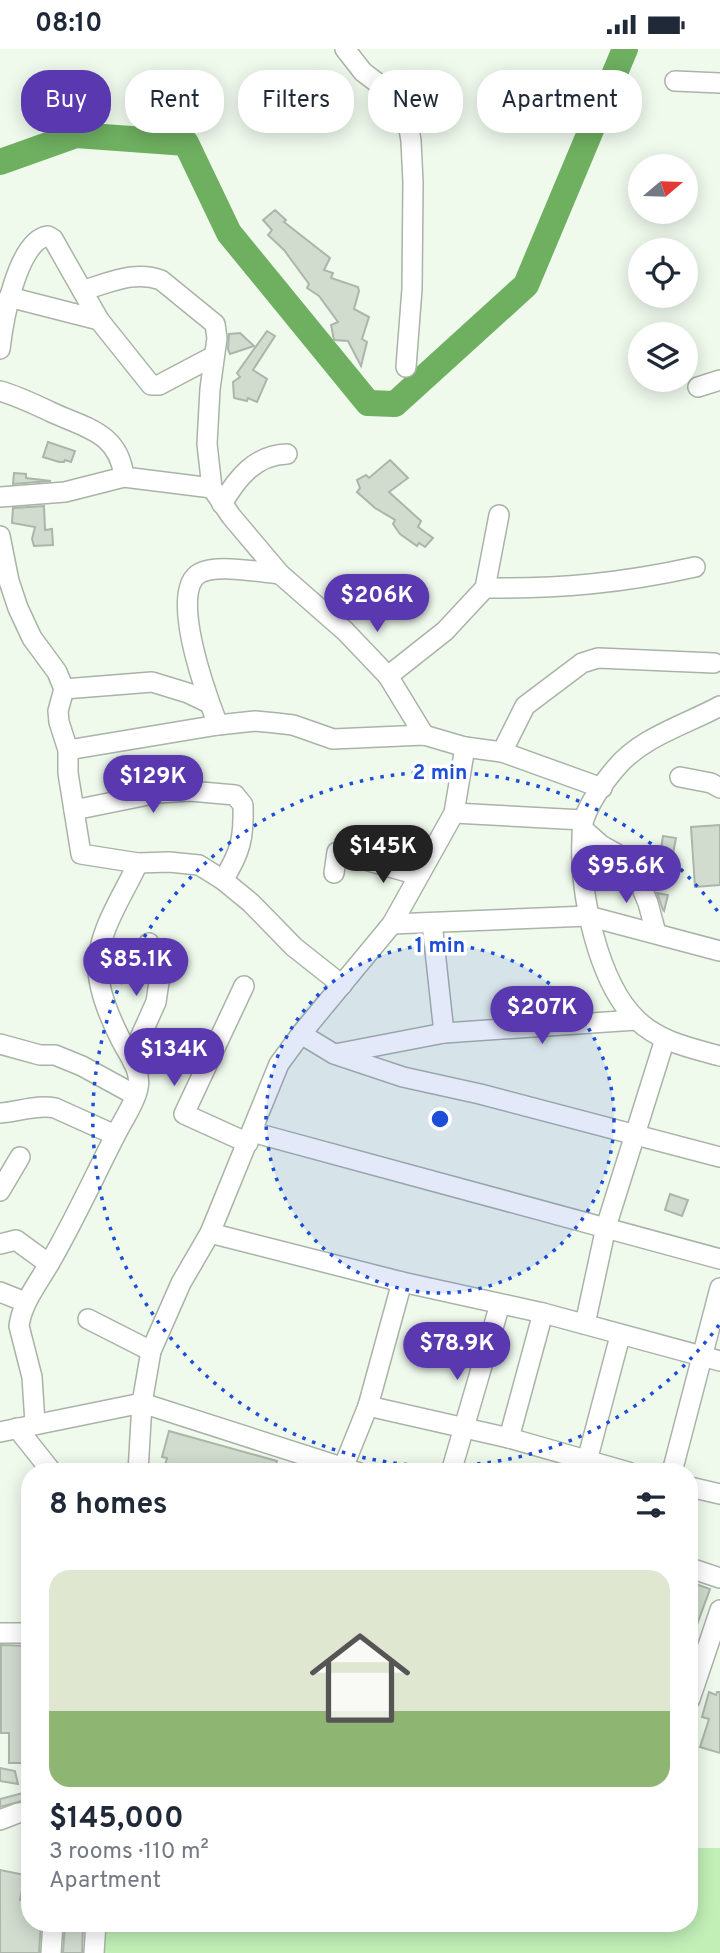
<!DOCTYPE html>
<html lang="en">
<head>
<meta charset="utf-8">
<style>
	body { margin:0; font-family:Overpass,sans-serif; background:#f6f6f7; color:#1f2937; height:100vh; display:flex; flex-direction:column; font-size:26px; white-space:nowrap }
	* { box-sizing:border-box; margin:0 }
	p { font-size:23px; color:#747a83 }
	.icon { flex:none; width:38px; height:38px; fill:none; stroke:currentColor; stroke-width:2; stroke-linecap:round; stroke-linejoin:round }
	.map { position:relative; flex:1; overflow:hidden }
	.panel { position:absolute; left:21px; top:1414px; width:677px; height:469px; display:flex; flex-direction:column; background:#fff; border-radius:28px; box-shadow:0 4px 18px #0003 }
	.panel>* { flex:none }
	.hud { position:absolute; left:21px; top:21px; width:679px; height:63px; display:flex; gap:14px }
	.needle { width:46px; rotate:71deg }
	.controls { position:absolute; left:628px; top:105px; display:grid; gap:14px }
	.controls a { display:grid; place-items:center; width:70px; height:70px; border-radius:50%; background:#fff; box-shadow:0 4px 18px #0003; font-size:35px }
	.price { position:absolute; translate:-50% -60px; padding:0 16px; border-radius:24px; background:#5938b0; color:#fff; font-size:23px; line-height:46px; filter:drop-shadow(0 2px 4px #0008) }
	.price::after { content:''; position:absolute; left:50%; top:42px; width:21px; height:16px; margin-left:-10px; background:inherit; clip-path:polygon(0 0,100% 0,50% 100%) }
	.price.active { background:#222; color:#fff }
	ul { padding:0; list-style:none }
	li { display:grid; align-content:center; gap:14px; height:371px; padding:0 28px }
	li+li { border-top:2px solid #e0e1e3 }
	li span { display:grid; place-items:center; height:217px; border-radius:21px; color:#555 }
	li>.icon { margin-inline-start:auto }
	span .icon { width:126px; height:126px; fill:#fffc; stroke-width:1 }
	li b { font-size:30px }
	h2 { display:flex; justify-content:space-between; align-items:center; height:84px; padding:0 28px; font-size:30px }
	.pill { padding:0 24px; border-radius:28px; background:#fff; box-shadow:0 4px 18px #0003; font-size:24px; line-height:63px }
	.pill.active { background:#5938b0; color:#fff }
	.status { display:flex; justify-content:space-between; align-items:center; height:49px; padding:0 35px; background:#fff; direction:ltr }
	.status svg { height:19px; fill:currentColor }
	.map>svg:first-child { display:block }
	.green { fill:#c1efb6 }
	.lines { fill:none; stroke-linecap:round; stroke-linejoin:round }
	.river { stroke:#6eaf60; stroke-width:26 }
	.building { fill:#d1dccf; stroke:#abb5a9; stroke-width:2 }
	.minor-casing { stroke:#a9b3a7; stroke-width:22 }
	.minor { stroke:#fff; stroke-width:19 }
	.ring { fill:none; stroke:#1d4ed8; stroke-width:3.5; stroke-dasharray:3.5 7 }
	.centre { fill:#1d4ed8; stroke:#fff; stroke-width:3.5 }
	.ring-label { font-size:21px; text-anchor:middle; font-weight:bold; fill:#1d4ed8; stroke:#fff; stroke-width:7; stroke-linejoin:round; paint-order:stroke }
</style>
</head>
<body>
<div class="status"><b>08:10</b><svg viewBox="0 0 49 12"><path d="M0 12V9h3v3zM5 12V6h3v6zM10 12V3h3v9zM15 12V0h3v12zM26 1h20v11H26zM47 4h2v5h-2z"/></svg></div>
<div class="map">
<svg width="720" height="1904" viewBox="0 0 720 1904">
	<rect width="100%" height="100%" fill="#effaed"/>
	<path class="green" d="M690 1799H720V1904H88L92 1874H690Z"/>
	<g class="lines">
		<path class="river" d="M0 113 76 86 186 94 229 184 368 354 395 355 526 236 625 0"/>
	</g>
	<g class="building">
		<path d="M275 161 286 171 284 173 330 209 324 221 333 224 331 229 358 238 359 242 354 260 369 268 362 290 367 293 361 317 348 292 334 291 331 276 338 273 319 247 307 239 309 235 284 201 268 186 272 181 263 171Z"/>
		<path d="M267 282 275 287 253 321 267 330 257 353 248 349 247 352 234 349 233 333 240 328 237 324Z"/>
		<path d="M240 284 254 297 230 305 228 300 229 285Z"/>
		<path d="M48 393 75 402 71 413 65 411 64 413H59L43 408Z"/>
		<path d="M390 411 408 429 389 443 421 472 418 478 433 489 425 498 419 494 417 497 400 485 393 475 395 471 375 459 357 443 360 439 357 431 366 426 369 429Z"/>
		<path d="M14 424 26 425V429L51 432 13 435Z"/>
		<path d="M44 457 45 481 52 480 53 496 34 497 32 490 35 478 12 474 13 459Z"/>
		<path d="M720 776V836L695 838 691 778Z"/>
		<path d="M663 787 676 789 671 815 659 812Z"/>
		<path d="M657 844 668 846 664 862 663 861Z"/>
		<path d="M670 1145 688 1151 682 1167 665 1161Z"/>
		<path d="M169 1382 277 1412 274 1423H163L167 1409 162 1408Z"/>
		<path d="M690 1533 710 1540 691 1592 690 1591Z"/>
		<path d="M1 1596 30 1597V1684H25L24 1714H9V1684H1Z"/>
		<path d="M709 1643 716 1646 717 1643H720V1704L700 1698 709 1670 702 1668Z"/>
		<path d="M0 1719 15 1722 18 1735 0 1732Z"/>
		<path d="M23 1744H28L29 1750 0 1758V1750Z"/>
		<path d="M0 1821 25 1826 20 1851 30 1852V1874H41L39 1904H0Z"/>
		<path d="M65 1874H79V1879H83L82 1904H63Z"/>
	</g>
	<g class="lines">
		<g class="minor-casing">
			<g id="minor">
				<path d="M345 0 363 23 392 45 407 66 411 92 413 133 412 240 406 318"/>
				<path d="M675 32 720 34"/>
				<path d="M84 241C109 234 135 221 161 231L215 275 217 289 210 340 207 395 212 439 231 467 280 525 345 582 388 627 424 686"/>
				<path d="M9 248 99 271"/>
				<path d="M0 300C3 274 17 191 48 187L53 190 99 271 151 336H159L214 307"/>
				<path d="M698 338 720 331"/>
				<path d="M0 342C18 347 34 355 51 363 85 379 119 383 124 428"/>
				<path d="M0 448 65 443 124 428 212 439"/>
				<path d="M222 455C237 429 255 406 287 405"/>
				<path d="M0 487 9 532 18 559 32 589 57 623 64 640 58 662 59 673 68 701V724L81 805 138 814 169 813 199 816 223 831 251 854 294 898 342 936"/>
				<path d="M485 539C559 540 623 534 695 518"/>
				<path d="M388 627 445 582 485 539 499 466"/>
				<path d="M64 640 152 633 188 644 209 654"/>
				<path d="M720 657C685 676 641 688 615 720 604 733 590 753 584 770 582 776 582 784 582 791 579 843 598 934 637 971 660 993 691 999 720 1007"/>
				<path d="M218 676C208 650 167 541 200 524 218 515 259 523 280 525"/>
				<path d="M68 701 218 676 255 672 276 674 293 676 333 690 424 686 465 698 502 703 602 739"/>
				<path d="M502 703 525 657 582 614 598 609 714 614"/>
				<path d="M680 728 711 734 720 739"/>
				<path d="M74 761 158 744 190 742 235 746 243 756C244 788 241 803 223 831"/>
				<path d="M454 764 583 771"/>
				<path d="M583 780 601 796 628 811 633 818 648 854 656 884"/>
				<path d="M334 824 337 803 418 826"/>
				<path d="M432 874 444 984"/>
				<path d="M392 875 588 867 720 902"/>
				<path d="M244 937 184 1065 248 1094"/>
				<path d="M301 985 334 1005 403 1028 480 1045 720 1108"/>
				<path d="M0 995 40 1006H55L82 1017 135 1046"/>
				<path d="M335 1005 444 984 636 971"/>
				<path d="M133 1013 139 991 156 953 161 919 147 915 149 894"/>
				<path d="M0 1064C18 1063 38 1055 55 1059L115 1086"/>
				<path d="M252 1083 720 1210"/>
				<path d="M0 1142 20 1108"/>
				<path d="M210 1184 402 1233 543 1264 720 1312"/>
				<path d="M0 1195 16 1191 49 1215"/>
				<path d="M0 1243 25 1253"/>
				<path d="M88 1270 151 1302"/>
				<path d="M585 1275 606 1178 665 990"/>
				<path d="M368 1357 509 1389 628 1423"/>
				<path d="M35 1374 32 1328 19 1277C22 1254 37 1236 49 1215 73 1174 93 1130 115 1087 122 1072 135 1055 138 1039 142 1021 127 1004 120 989 110 969 98 941 98 918 97 883 124 845 138 814"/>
				<path d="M17 1379 52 1423"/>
				<path d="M0 1383 142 1354 357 1423"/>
				<path d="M509 1389 543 1264"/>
				<path d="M343 1419 368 1357 402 1233"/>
				<path d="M138 1423 142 1354 151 1302 181 1234 210 1184 279 1015 301 985 392 875 454 764 465 698"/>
				<path d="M451 1423 500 1255"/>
				<path d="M584 1423 620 1287"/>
				<path d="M672 1423 720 1239"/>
				<path d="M690 1438 720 1445"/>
				<path d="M690 1519 720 1529"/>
				<path d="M0 1584H30"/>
				<path d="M690 1650 720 1561"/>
				<path d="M0 1771 18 1764 30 1762"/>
				<path d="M51 1904 53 1874"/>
				<path d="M94 1904 96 1874"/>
			</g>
		</g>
		<use href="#minor" class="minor"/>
	</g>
	<circle cx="440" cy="1070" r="174" fill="#1d4ed8" fill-opacity=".12"/>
	<g class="ring">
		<circle cx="440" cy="1070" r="174"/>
		<path d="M719 1276A347 347 0 1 1 719 864"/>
	</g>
	<circle cx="440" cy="1070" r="10" class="centre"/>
	<g class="ring-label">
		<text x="440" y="730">2 min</text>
		<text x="440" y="903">1 min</text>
	</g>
</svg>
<div class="controls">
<a><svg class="needle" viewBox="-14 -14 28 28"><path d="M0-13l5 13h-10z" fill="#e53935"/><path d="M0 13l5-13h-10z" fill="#747a83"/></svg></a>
<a><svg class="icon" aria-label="locate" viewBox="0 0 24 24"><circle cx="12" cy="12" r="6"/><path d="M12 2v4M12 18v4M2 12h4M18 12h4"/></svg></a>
<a><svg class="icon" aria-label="layers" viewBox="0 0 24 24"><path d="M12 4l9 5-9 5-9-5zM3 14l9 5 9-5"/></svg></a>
</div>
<b class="price" style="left:377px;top:585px">$206K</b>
<b class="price" style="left:153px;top:766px">$129K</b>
<b class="price active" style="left:383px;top:836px">$145K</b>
<b class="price" style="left:626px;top:856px">$95.6K</b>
<b class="price" style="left:136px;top:949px">$85.1K</b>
<b class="price" style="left:542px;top:997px">$207K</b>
<b class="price" style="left:174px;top:1039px">$134K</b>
<b class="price" style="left:457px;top:1333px">$78.9K</b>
<div class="hud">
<a class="pill active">Buy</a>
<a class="pill">Rent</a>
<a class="pill">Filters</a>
<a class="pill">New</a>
<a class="pill">Apartment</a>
</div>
<section class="panel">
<h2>8 homes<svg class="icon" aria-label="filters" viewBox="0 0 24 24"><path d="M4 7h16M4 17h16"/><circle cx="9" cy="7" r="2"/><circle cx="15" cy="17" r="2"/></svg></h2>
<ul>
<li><span style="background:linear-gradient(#dfe7d0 65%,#8fb573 0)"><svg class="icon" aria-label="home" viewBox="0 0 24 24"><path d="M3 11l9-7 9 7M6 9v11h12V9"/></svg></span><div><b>$145,000</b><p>3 rooms · 110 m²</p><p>Apartment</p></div></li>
</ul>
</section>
</div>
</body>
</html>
